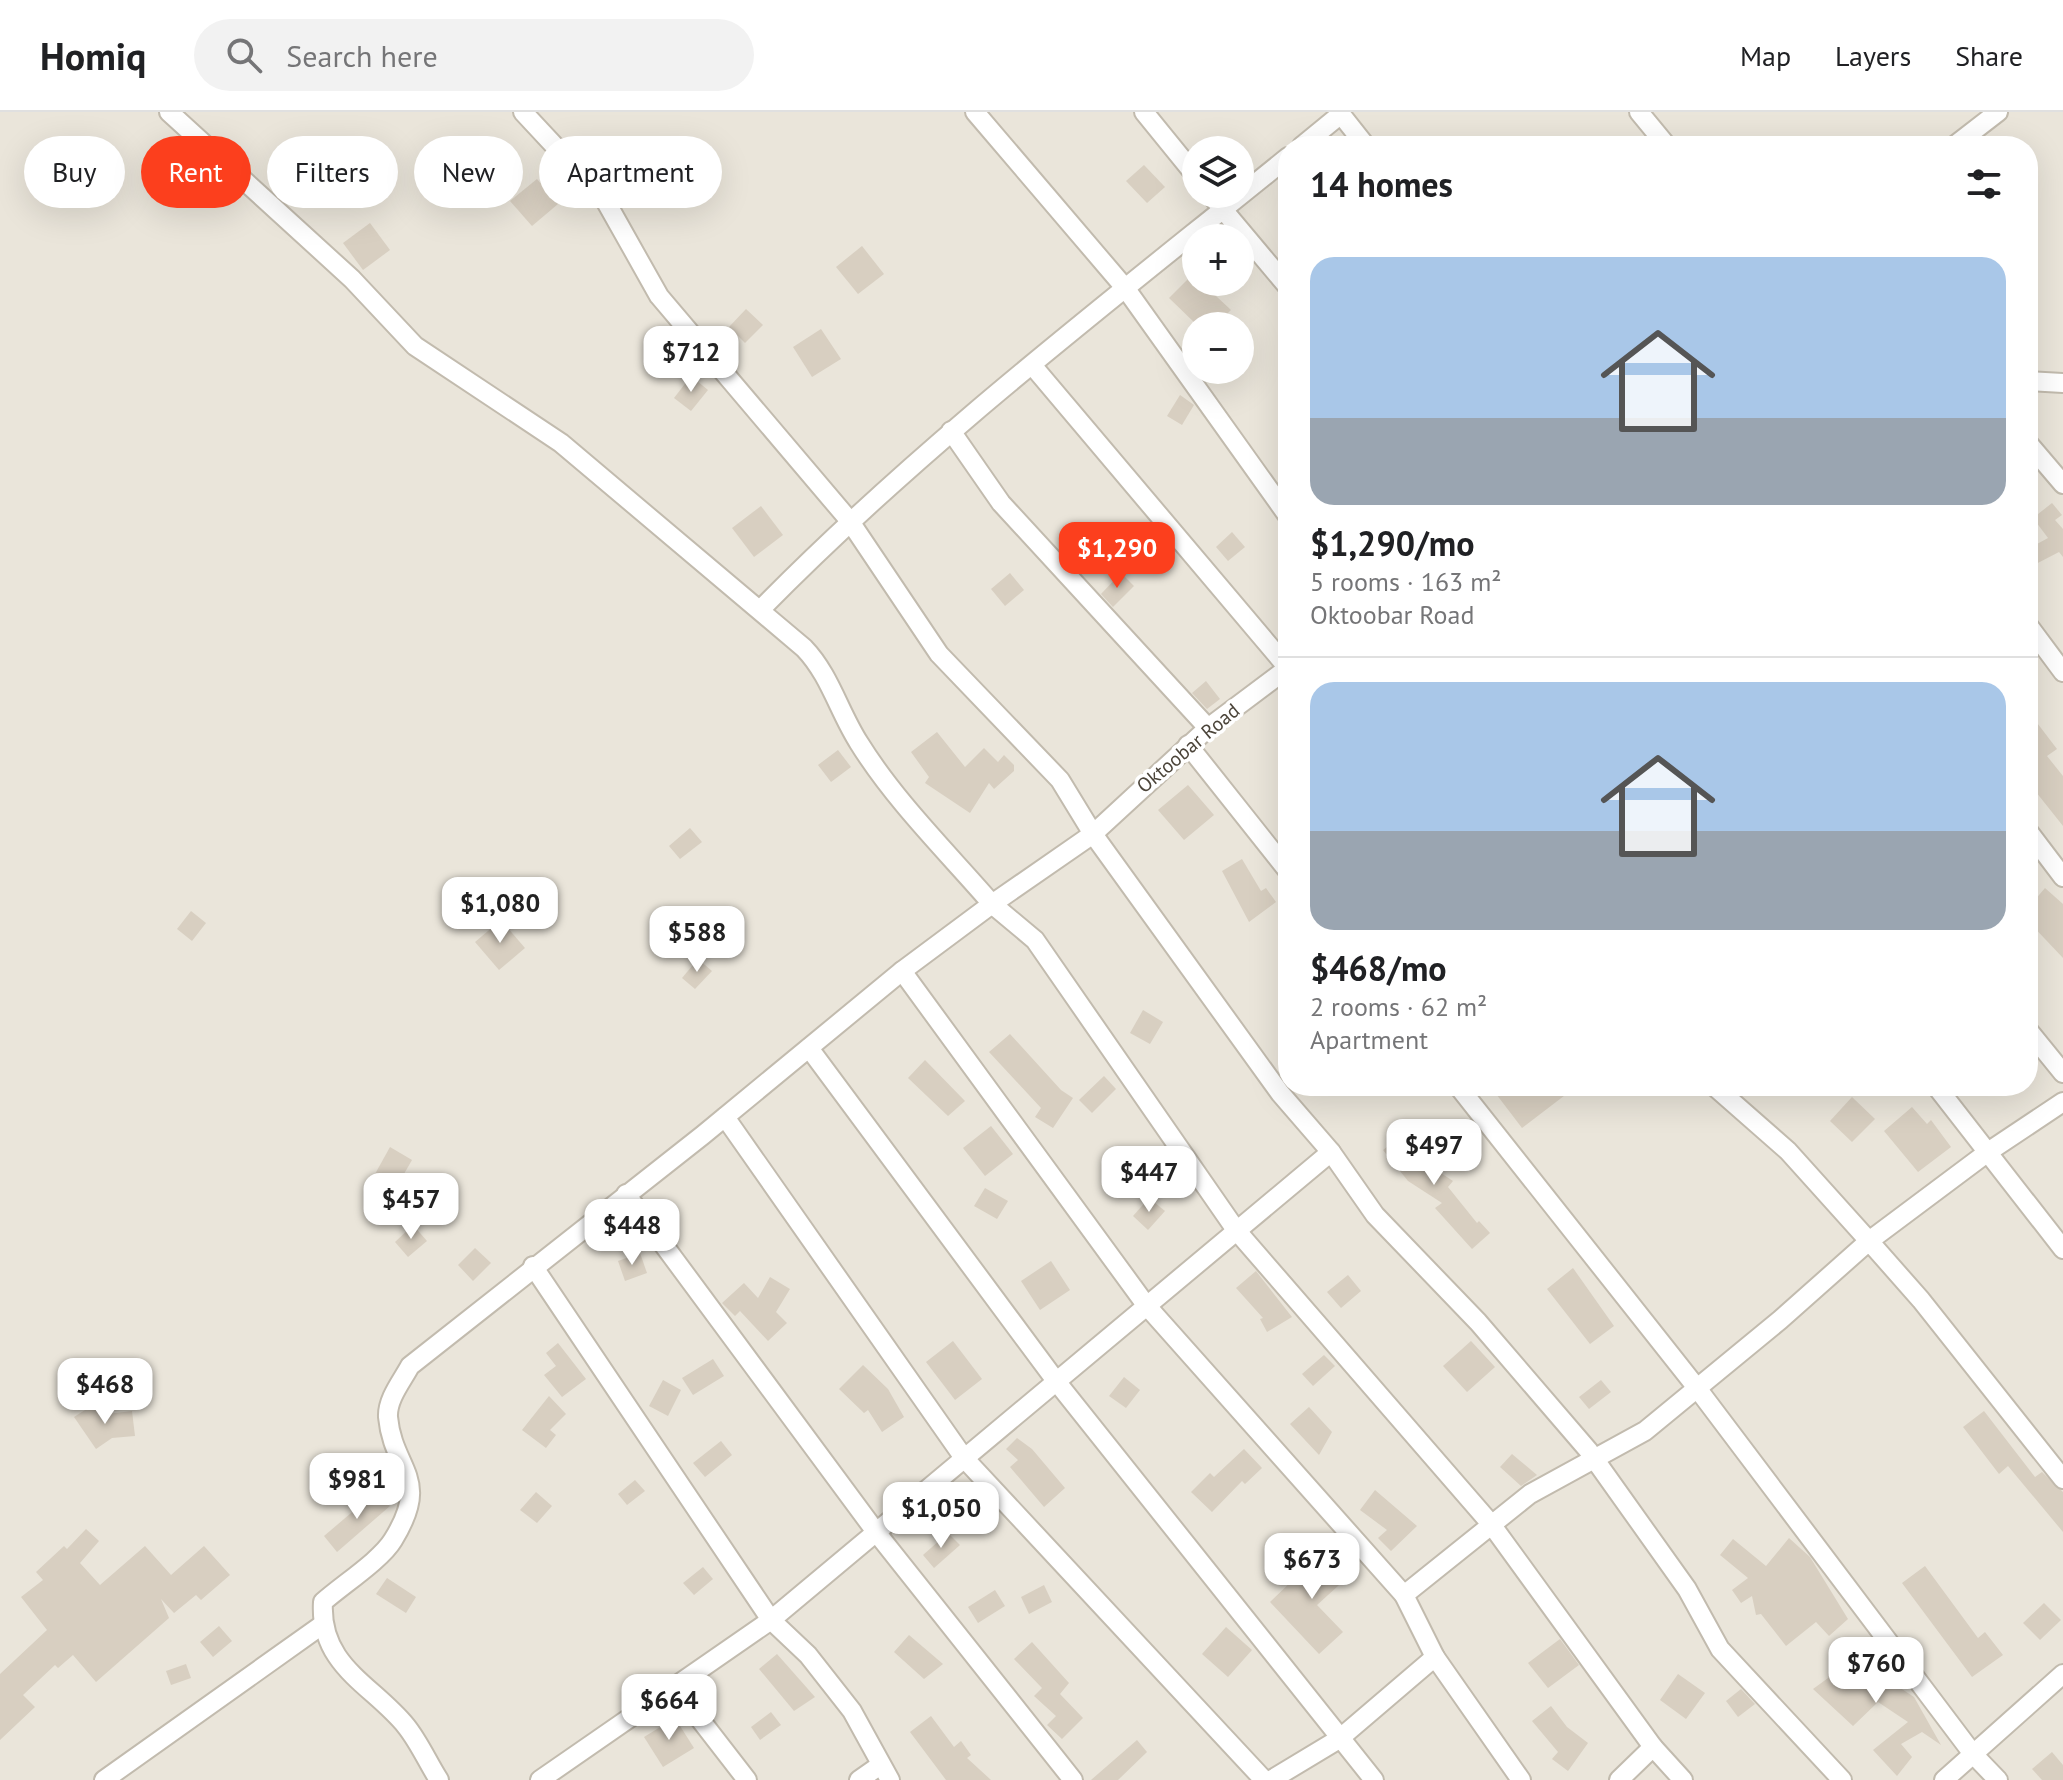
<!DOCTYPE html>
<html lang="en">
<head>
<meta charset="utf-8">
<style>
	body { margin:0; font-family:"PT Sans",sans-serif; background:#f2f2f2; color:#202124; height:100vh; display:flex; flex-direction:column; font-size:30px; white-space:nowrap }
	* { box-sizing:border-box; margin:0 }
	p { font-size:26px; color:#757577 }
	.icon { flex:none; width:44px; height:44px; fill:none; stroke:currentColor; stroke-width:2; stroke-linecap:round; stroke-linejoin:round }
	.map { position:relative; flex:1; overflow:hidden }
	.details { position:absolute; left:1278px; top:24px; width:760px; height:960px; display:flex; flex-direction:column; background:#fff; border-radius:32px; box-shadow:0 8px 32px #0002 }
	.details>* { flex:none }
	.banner { position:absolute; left:24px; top:24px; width:760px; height:72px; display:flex; gap:16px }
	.fabs { position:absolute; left:1182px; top:24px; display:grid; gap:16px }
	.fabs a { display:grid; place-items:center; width:72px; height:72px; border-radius:50%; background:#fff; box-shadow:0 8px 32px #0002; font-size:40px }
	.price { position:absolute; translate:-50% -68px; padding:0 18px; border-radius:16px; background:#fff; color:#222; font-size:26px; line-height:52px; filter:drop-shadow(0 2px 4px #0008) }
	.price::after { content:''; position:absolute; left:50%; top:48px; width:24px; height:18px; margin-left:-12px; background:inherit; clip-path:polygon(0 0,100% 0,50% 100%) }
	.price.selected { background:#fc3f1d; color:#fff }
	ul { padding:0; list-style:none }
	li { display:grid; align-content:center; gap:16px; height:424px; padding:0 32px }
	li+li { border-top:2px solid #e0e0e0 }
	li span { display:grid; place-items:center; height:248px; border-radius:24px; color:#555 }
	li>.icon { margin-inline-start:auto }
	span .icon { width:144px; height:144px; fill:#fffc; stroke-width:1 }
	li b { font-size:34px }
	h2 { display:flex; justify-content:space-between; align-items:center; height:96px; padding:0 32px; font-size:34px }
	.tag { padding:0 28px; border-radius:36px; background:#fff; box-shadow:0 8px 32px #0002; font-size:28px; line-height:72px }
	.tag.selected { background:#fc3f1d; color:#fff }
	header { display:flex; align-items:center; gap:48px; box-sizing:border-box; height:112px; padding:0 40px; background:#fff; border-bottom:2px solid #e0e0e0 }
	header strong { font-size:38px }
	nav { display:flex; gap:44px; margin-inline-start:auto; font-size:28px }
	.search { width:560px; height:72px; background:#f2f2f2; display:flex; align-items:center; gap:20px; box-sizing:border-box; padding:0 28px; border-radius:44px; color:#757577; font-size:30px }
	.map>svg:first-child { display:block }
	.residential { fill:#eae5da; fill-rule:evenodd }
	.building { fill:#d8cfc1 }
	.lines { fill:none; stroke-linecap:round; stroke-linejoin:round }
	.minor-casing { stroke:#c2bbae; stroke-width:22 }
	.minor { stroke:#fff; stroke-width:18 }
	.labels { text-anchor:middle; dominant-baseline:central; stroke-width:7; stroke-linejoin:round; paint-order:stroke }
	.street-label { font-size:20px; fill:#4b4439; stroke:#fff }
</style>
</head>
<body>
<header>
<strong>Homiq</strong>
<div class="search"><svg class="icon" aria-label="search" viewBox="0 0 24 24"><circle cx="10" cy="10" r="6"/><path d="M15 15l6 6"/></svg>Search here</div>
<nav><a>Map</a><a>Layers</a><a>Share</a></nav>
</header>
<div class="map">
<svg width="2063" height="1668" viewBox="0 0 2063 1668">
	<rect width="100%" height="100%" fill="#f6f3ec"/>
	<path class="residential" d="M0 0H2063V1668H0ZM1288 34H2028V974H1288ZM1196 38H1240V82H1196ZM1196 126H1240V170H1196ZM1196 214H1240V258H1196Z"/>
	<g class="building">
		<path d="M1144 53 1165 75 1147 91 1126 69Z"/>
		<path d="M537 67 558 92 532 114 510 89Z"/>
		<path d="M370 111 390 138 363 158 343 131Z"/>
		<path d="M862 134 884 162 858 182 836 155Z"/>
		<path d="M1193 162 1196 170H1201L1231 198 1215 214H1198L1169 186Z"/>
		<path d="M746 197 763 213 745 231 729 215Z"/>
		<path d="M821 217 841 247 812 265 793 235Z"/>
		<path d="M691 264 708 278 691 299 674 286Z"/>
		<path d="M1180 283 1194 293 1182 313 1167 304Z"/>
		<path d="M2052 391 2062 403 2055 408 2063 417V445L2059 440 2028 456V437L2048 426 2033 406Z"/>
		<path d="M761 394 783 423 754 445 732 416Z"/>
		<path d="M1232 420 1245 435 1228 449 1216 435Z"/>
		<path d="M1010 461 1024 478 1005 494 991 477Z"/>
		<path d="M1121 461 1134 474 1113 495 1101 482Z"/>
		<path d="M1206 569 1220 587 1207 597 1192 581Z"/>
		<path d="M2028 599 2057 637 2047 644 2063 664V714L2028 670Z"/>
		<path d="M937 620 965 655 984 636 998 650 1004 643 1014 653V659L994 677 989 671 970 701 925 671 929 665 911 640Z"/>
		<path d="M838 638 851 655 831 670 818 653Z"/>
		<path d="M1188 673 1214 703 1184 728 1158 698Z"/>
		<path d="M690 716 702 730 680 747 669 734Z"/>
		<path d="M1242 747 1261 779 1266 776 1276 790 1249 810 1222 759Z"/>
		<path d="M2045 776 2063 792V846L2028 809V796Z"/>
		<path d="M191 799 206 811 192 829 177 817Z"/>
		<path d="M501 808 525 836 499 858 475 830Z"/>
		<path d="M698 847 712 859 695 877 682 866Z"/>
		<path d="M1143 898 1163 910 1150 932 1130 921Z"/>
		<path d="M1010 922 1061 978 1073 986 1053 1016 1035 1005 1041 996 989 940Z"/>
		<path d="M925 948 965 989 948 1004 908 966Z"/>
		<path d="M1104 964 1116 977 1092 1001 1079 988Z"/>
		<path d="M1490 974H1534L1538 980 1546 974H1577L1522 1016Z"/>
		<path d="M1852 985 1875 1007 1852 1030 1830 1009Z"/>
		<path d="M1912 995 1927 1012 1931 1008 1951 1035 1918 1060 1884 1019Z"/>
		<path d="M991 1014 1013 1042 985 1064 963 1036Z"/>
		<path d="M1409 1018 1431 1045 1424 1050 1453 1069 1448 1075 1477 1111 1479 1109 1490 1121 1472 1137 1435 1096 1442 1091 1408 1069 1383 1038Z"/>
		<path d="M390 1035 412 1048 397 1074 375 1062Z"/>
		<path d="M985 1076 1008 1089 997 1107 974 1094Z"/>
		<path d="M1149 1086 1165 1099 1148 1118 1133 1104Z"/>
		<path d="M413 1113 427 1129 408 1145 395 1130Z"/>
		<path d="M475 1136 491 1151 473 1169 458 1153Z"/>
		<path d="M640 1141 647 1161 625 1169 618 1149Z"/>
		<path d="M1051 1149 1070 1178 1040 1198 1021 1169Z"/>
		<path d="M1573 1156 1614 1214 1590 1232 1547 1177Z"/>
		<path d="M1256 1159 1292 1205 1267 1220 1260 1207 1263 1206 1236 1176Z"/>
		<path d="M1348 1163 1361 1179 1341 1196 1327 1180Z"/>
		<path d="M770 1165 790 1177 776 1200 787 1211 768 1229 740 1199 735 1204 722 1191 744 1171 758 1186Z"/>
		<path d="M953 1229 982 1267 955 1288 926 1250Z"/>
		<path d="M1471 1229 1495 1255 1467 1280 1443 1254Z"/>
		<path d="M558 1231 586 1267 562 1285 544 1263 556 1254 546 1241Z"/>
		<path d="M1324 1243 1335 1254 1313 1274 1302 1262Z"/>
		<path d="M713 1247 724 1264 693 1283 682 1266Z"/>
		<path d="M863 1253 888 1277 904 1305 882 1320 868 1298 864 1301 839 1277Z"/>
		<path d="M1124 1265 1140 1278 1126 1296 1109 1284Z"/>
		<path d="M663 1268 681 1278 668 1304 649 1294Z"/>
		<path d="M1601 1268 1611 1280 1589 1297 1579 1285Z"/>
		<path d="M549 1284 566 1302 550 1318 556 1323 546 1336 522 1318Z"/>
		<path d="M93 1293 99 1303 132 1299 135 1324 112 1326 96 1337 74 1305Z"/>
		<path d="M1309 1295 1332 1320 1319 1343 1290 1312Z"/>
		<path d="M1984 1299 2035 1365 2042 1360 2063 1380V1420L2008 1354 1999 1362 1963 1315Z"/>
		<path d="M1017 1326 1032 1337 1065 1376 1044 1395 1010 1355 1018 1348 1006 1337Z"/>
		<path d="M721 1329 732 1343 705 1365 693 1351Z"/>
		<path d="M1244 1337 1262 1356 1245 1372 1242 1369 1212 1400 1191 1380 1210 1361 1214 1365Z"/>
		<path d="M1512 1342 1537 1363 1521 1374 1500 1355Z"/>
		<path d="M635 1368 645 1379 627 1393 618 1382Z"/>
		<path d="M1375 1378 1417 1414 1391 1439 1378 1426 1387 1418 1360 1398Z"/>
		<path d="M377 1379 390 1394 337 1440 324 1424Z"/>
		<path d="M536 1380 552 1394 537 1411 520 1398Z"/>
		<path d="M966 1382 978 1398 960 1412 947 1396Z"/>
		<path d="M86 1417 99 1429 80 1451 100 1473 145 1434 171 1463 204 1434 230 1463 201 1488 196 1483 174 1501 161 1487 169 1506 96 1570 73 1543 58 1556 55 1553 23 1583 35 1595 0 1628V1562L47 1518 21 1485 43 1468 36 1460 64 1434 67 1437Z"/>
		<path d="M948 1421 960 1433 934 1456 923 1443Z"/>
		<path d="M1789 1426 1810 1445 1848 1507 1829 1524 1816 1510 1786 1534 1761 1502 1756 1503 1752 1484 1741 1491 1732 1478 1748 1466 1720 1443 1733 1427 1766 1454Z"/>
		<path d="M1324 1438 1349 1464 1317 1493 1343 1520 1319 1542 1270 1490Z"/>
		<path d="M1925 1454 1978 1526 1985 1520 2003 1543 1972 1565 1902 1471Z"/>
		<path d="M703 1455 713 1467 694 1483 683 1471Z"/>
		<path d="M387 1466 416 1485 406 1501 376 1482Z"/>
		<path d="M1044 1473 1052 1490 1029 1502 1021 1485Z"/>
		<path d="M995 1478 1005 1494 978 1511 968 1495Z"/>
		<path d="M2044 1491 2061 1508 2040 1528 2023 1511Z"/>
		<path d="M219 1514 232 1529 213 1545 200 1530Z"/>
		<path d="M1226 1515 1252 1538 1228 1565 1202 1542Z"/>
		<path d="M909 1523 943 1552 924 1567 894 1540Z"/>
		<path d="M1560 1527 1579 1553 1548 1576 1528 1551Z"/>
		<path d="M1032 1530 1069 1571 1060 1582 1083 1606 1062 1627 1047 1613 1056 1604 1034 1584 1042 1576 1014 1547Z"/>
		<path d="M1872 1534 1882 1548 1870 1556 1914 1585 1941 1633 1922 1620 1901 1632 1912 1645 1897 1664 1873 1638 1908 1610 1878 1590 1853 1614 1813 1577Z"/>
		<path d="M777 1542 815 1585 794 1599 759 1557Z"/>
		<path d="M186 1552 191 1566 171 1573 166 1559Z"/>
		<path d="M1678 1562 1705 1581 1686 1607 1660 1588Z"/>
		<path d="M1741 1577 1755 1592 1738 1605 1726 1589Z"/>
		<path d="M1551 1594 1567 1615 1588 1631 1568 1659 1552 1647 1558 1640 1532 1609Z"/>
		<path d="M771 1600 781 1613 760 1628 751 1615Z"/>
		<path d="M931 1604 954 1635 961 1629 971 1643 967 1646 991 1668H946L910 1620Z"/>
		<path d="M675 1606 694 1636 663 1655 644 1625Z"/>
		<path d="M1137 1628 1147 1640 1118 1668H1091Z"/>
		<path d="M2052 1640 2063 1653V1668H2042L2032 1657Z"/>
	</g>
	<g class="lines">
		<g class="minor-casing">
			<g id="minor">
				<path d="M169 0 352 167 415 234 561 331 804 536C830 563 839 600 859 631 895 689 947 740 992 792L1093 722 1280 981 1331 1040 1375 1103 1478 1210 1588 1338 1687 1477 1720 1537 1842 1668"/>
				<path d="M523 0 605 88 659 184 849 408 939 542 1060 668 1093 722 1208 616 1288 556"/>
				<path d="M975 0 1126 177 1288 404"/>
				<path d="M1144 0 1196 64"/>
				<path d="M1339 0 1366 34"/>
				<path d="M1639 0 1667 34"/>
				<path d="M1302 34 1341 2"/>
				<path d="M1954 34 1998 0"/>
				<path d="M1210 82 1288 175"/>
				<path d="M1032 253 1288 556"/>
				<path d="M2028 269 2063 271"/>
				<path d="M951 319 1001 391 1208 616"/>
				<path d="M2028 331 2063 372"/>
				<path d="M761 497C924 331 1108 191 1288 45"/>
				<path d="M2028 513 2063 560"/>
				<path d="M1188 633 1288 759"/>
				<path d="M2028 719 2063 765"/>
				<path d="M902 859 1146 1193 1404 1483"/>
				<path d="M2028 918 2063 961"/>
				<path d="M809 936 1056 1269 1374 1668"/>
				<path d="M1458 974 1697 1276 1973 1642 1998 1668"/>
				<path d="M1714 974 1788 1039 1869 1129 1988 1040 2063 990"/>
				<path d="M1936 974 2063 1137"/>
				<path d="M725 1005 964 1346 1264 1668"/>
				<path d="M626 1082 876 1420 1073 1668"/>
				<path d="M533 1154 771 1508 808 1543 852 1599 890 1668"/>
				<path d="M1435 1545 1404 1483 1530 1382 1645 1319 1780 1208 1869 1129 1921 1188 2063 1367"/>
				<path d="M675 1575 747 1668"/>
				<path d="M104 1668 322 1513"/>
				<path d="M439 1668C428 1651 419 1630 406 1614 373 1573 319 1554 323 1490 342 1473 381 1448 393 1428 432 1365 393 1359 388 1305 387 1287 402 1269 410 1254L703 1023 902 859 992 792 1035 828 1236 1118 1491 1412 1653 1635"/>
				<path d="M540 1668 771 1508 1331 1040"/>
				<path d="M859 1668 879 1654"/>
				<path d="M1271 1668 1339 1627 1435 1545 1521 1668"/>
				<path d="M1619 1668 1653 1635 1683 1668"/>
				<path d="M1944 1668 2063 1562"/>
			</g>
		</g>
		<use href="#minor" class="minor"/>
	</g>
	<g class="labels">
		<g class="street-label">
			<text transform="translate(1188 636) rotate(-40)">Oktoobar Road</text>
		</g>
	</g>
</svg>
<div class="fabs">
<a><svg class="icon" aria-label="layers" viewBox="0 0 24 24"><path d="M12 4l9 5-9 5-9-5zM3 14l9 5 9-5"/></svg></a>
<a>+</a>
<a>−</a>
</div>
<b class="price" style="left:691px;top:282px">$712</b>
<b class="price selected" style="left:1117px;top:478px">$1,290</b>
<b class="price" style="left:500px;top:833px">$1,080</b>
<b class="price" style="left:697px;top:862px">$588</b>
<b class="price" style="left:1434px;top:1075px">$497</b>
<b class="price" style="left:1149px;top:1102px">$447</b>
<b class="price" style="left:411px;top:1129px">$457</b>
<b class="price" style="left:632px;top:1155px">$448</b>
<b class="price" style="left:105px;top:1314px">$468</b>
<b class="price" style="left:357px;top:1409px">$981</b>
<b class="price" style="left:941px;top:1438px">$1,050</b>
<b class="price" style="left:1312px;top:1489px">$673</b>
<b class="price" style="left:1876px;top:1593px">$760</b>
<b class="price" style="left:669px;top:1630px">$664</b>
<div class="banner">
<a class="tag">Buy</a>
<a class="tag selected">Rent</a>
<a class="tag">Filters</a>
<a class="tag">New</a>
<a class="tag">Apartment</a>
</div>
<section class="details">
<h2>14 homes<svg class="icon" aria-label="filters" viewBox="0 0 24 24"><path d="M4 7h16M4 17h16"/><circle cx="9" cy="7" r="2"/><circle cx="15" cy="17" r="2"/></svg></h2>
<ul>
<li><span style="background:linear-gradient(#a9c7e8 65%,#9aa5b1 0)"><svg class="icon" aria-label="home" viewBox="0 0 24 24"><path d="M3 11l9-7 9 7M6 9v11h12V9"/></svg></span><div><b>$1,290/mo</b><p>5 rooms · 163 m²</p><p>Oktoobar Road</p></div></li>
<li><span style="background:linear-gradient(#a9c7e8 60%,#9aa5b1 0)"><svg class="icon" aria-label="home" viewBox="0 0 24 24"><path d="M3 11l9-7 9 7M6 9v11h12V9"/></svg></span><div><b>$468/mo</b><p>2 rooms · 62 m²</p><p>Apartment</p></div></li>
</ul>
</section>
</div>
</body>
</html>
